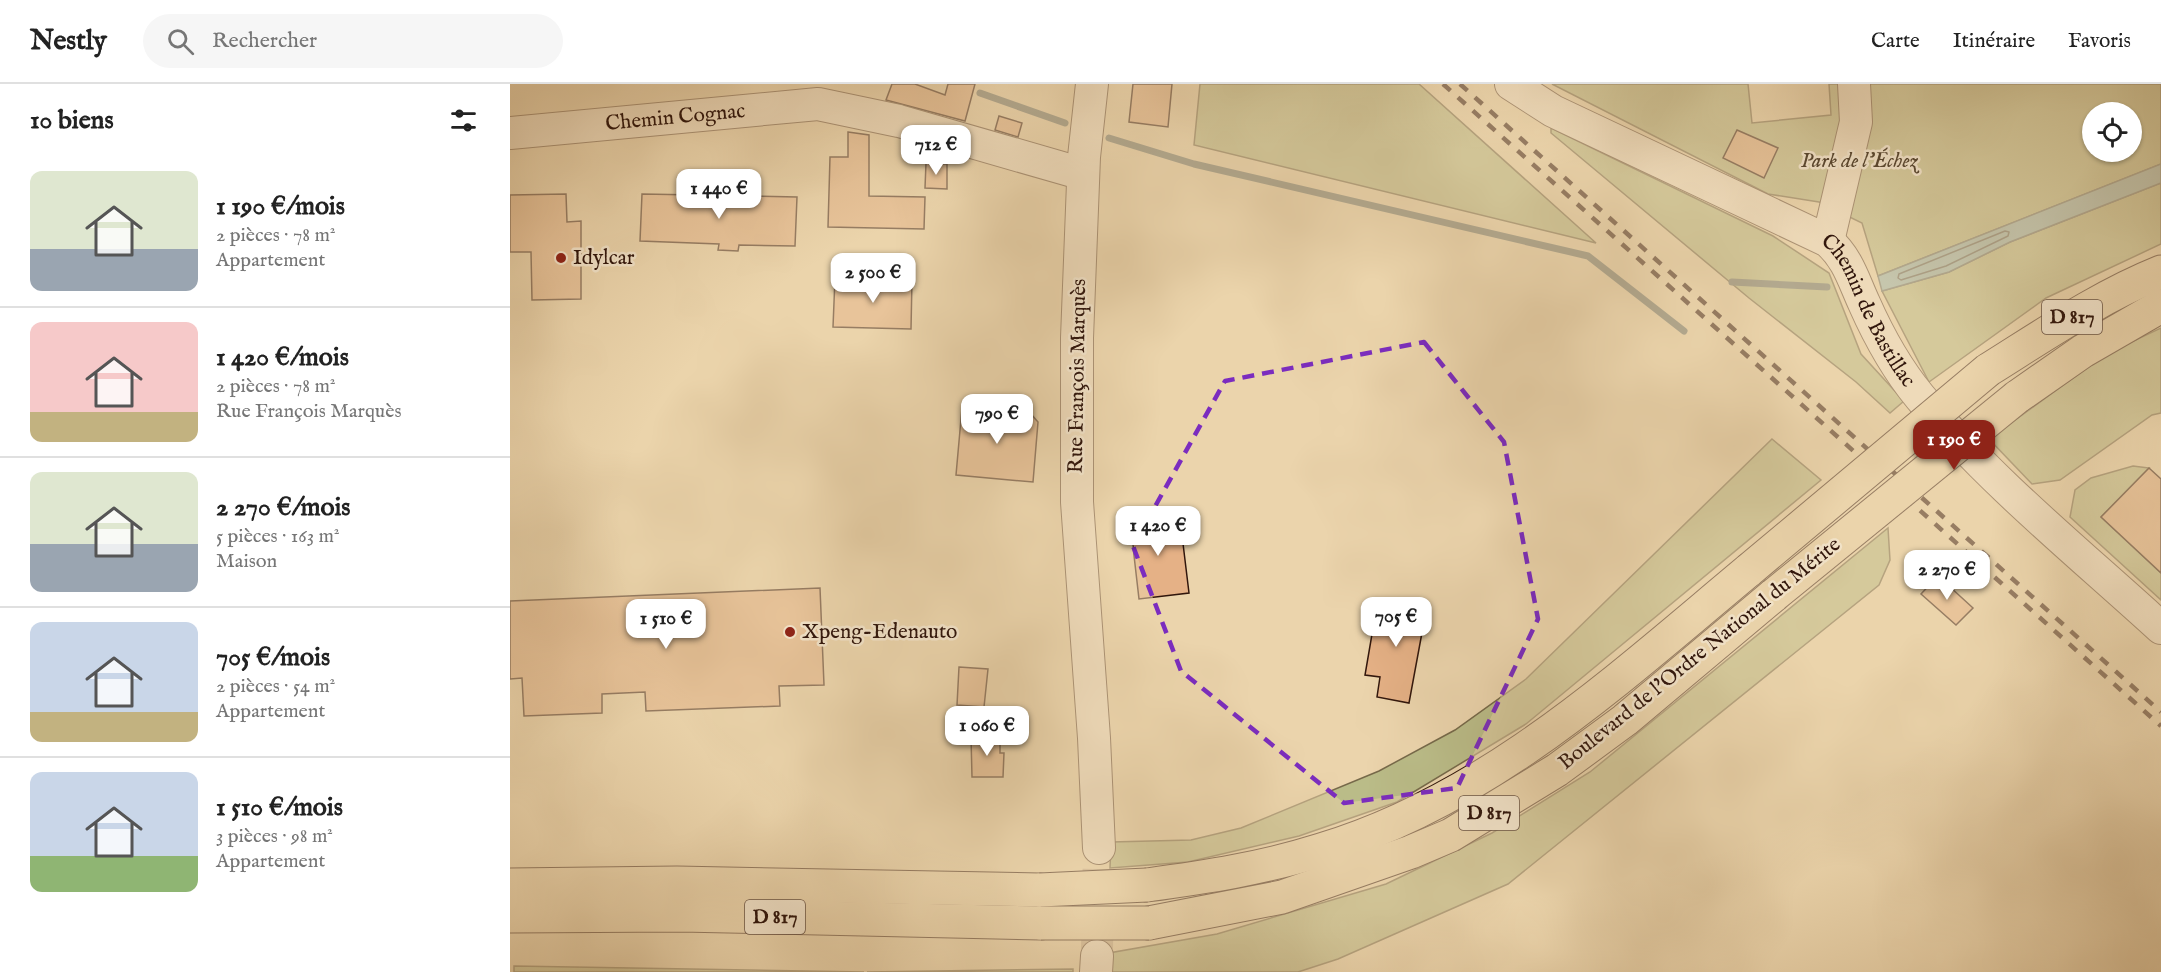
<!DOCTYPE html>
<html lang="fr">
<head>
<meta charset="utf-8">
<style>
	body { margin:0; font-family:"IM FELL English",serif; background:#f6f6f6; color:#222; height:100vh; display:flex; flex-direction:column; font-size:22px; white-space:nowrap }
	* { box-sizing:border-box; margin:0 }
	p { font-size:20px; color:#767676 }
	.icon { flex:none; width:33px; height:33px; fill:none; stroke:currentColor; stroke-width:2; stroke-linecap:round; stroke-linejoin:round }
	.map { position:relative; flex:1; overflow:hidden }
	.drawer { display:flex; flex-direction:column; background:#fff; width:510px }
	.drawer>* { flex:none }
	.controls { position:absolute; left:1572px; top:18px; display:grid; gap:12px }
	.controls a { display:grid; place-items:center; width:60px; height:60px; border-radius:50%; background:#fff; box-shadow:0 2px 4px #0004; font-size:30px }
	.price { position:absolute; translate:-50% -51px; padding:0 14px; border-radius:12px; background:#fff; color:#222; font-size:20px; line-height:39px; filter:drop-shadow(0 2px 3px #0008) }
	.price::after { content:''; position:absolute; left:50%; top:36px; width:18px; height:14px; margin-left:-9px; background:inherit; clip-path:polygon(0 0,100% 0,50% 100%) }
	.price.selected { background:#8f2418; color:#fff }
	ul { padding:0; list-style:none }
	li { display:flex; align-items:center; gap:18px; height:150px; padding:0 30px }
	li+li { border-top:2px solid #e0e0e0 }
	li span { display:grid; place-items:center; flex:none; width:168px; height:120px; border-radius:12px; color:#555 }
	li>.icon { margin-inline-start:auto }
	span .icon { width:72px; height:72px; fill:#fffc; stroke-width:1 }
	li b { font-size:26px }
	h2 { display:flex; justify-content:space-between; align-items:center; height:72px; padding:0 30px; font-size:26px }
	header { display:flex; align-items:center; gap:36px; box-sizing:border-box; height:84px; padding:0 30px; background:#fff; border-bottom:2px solid #e0e0e0 }
	header strong { font-size:28px }
	nav { display:flex; gap:33px; margin-inline-start:auto; font-size:21px }
	.search { width:420px; height:54px; background:#f6f6f6; display:flex; align-items:center; gap:15px; box-sizing:border-box; padding:0 21px; border-radius:33px; color:#767676; font-size:22px }
	main { display:flex; flex:1; min-height:0 }
	.map>svg:first-child { display:block }
	.green { fill:#babc88; stroke:#76694a; stroke-width:1.5; fill-rule:evenodd }
	.water { fill:#99b7af; stroke:#6f776e; stroke-width:1.5 }
	.lines { fill:none; stroke-linecap:round; stroke-linejoin:round }
	.shore { stroke:#65665e; stroke-width:1.5 }
	.stream { stroke:#6f776e; stroke-width:7 }
	.building { fill:#e5b186; stroke:#31160c; stroke-width:1.5 }
	.minor-tunnel { stroke:#c6ae8c; stroke-width:32; stroke-dasharray:32 16; stroke-linecap:butt }
	.minor-casing { stroke:#604634; stroke-width:34 }
	.major-casing { stroke:#31160c; stroke-width:35 }
	.minor { stroke:#f2e3c9; stroke-width:32 }
	.major { stroke:#ebd4ac; stroke-width:33 }
	.rail { stroke:#31160c; stroke-width:4.5; stroke-dasharray:10 10; stroke-linecap:butt }
	.major-bridge-casing { stroke:#31160c; stroke-width:35; stroke-linecap:butt }
	.major-bridge { stroke:#ebd4ac; stroke-width:33 }
	.marked { fill:none; stroke:#7b2cbf; stroke-width:4.5; stroke-dasharray:12 8; stroke-linejoin:round }
	.poi-dot { fill:#8f2418; stroke:#f2e3c9; stroke-width:2 }
	.labels { text-anchor:middle; dominant-baseline:central; stroke-width:5; stroke-linejoin:round; paint-order:stroke }
	.shield { fill:#f2e3c9; stroke:#6b5445; stroke-width:1.5 }
	.shield-label { font-size:20px; font-weight:bold; fill:#31160c }
	.street-label { font-size:21px; fill:#31160c; stroke:#f2e3c9 }
	.park-label { font-size:21px; font-style:italic; fill:#5a4831; stroke:#f2e3c9 }
	.poi-label { font-size:21px; fill:#31160c; stroke:#f2e3c9; text-anchor:start }
</style>
</head>
<body>
<header>
<strong>Nestly</strong>
<div class="search"><svg class="icon" aria-label="search" viewBox="0 0 24 24"><circle cx="10" cy="10" r="6"/><path d="M15 15l6 6"/></svg>Rechercher</div>
<nav><a>Carte</a><a>Itinéraire</a><a>Favoris</a></nav>
</header>
<main>
<section class="drawer">
<h2>10 biens<svg class="icon" aria-label="filters" viewBox="0 0 24 24"><path d="M4 7h16M4 17h16"/><circle cx="9" cy="7" r="2"/><circle cx="15" cy="17" r="2"/></svg></h2>
<ul>
<li><span style="background:linear-gradient(#dfe7d0 65%,#9aa5b1 0)"><svg class="icon" aria-label="home" viewBox="0 0 24 24"><path d="M3 11l9-7 9 7M6 9v11h12V9"/></svg></span><div><b>1 190 €/mois</b><p>2 pièces · 78 m²</p><p>Appartement</p></div></li>
<li><span style="background:linear-gradient(#f6c9c9 75%,#c2b280 0)"><svg class="icon" aria-label="home" viewBox="0 0 24 24"><path d="M3 11l9-7 9 7M6 9v11h12V9"/></svg></span><div><b>1 420 €/mois</b><p>2 pièces · 78 m²</p><p>Rue François Marquès</p></div></li>
<li><span style="background:linear-gradient(#dfe7d0 60%,#9aa5b1 0)"><svg class="icon" aria-label="home" viewBox="0 0 24 24"><path d="M3 11l9-7 9 7M6 9v11h12V9"/></svg></span><div><b>2 270 €/mois</b><p>5 pièces · 163 m²</p><p>Maison</p></div></li>
<li><span style="background:linear-gradient(#c9d6e8 75%,#c2b280 0)"><svg class="icon" aria-label="home" viewBox="0 0 24 24"><path d="M3 11l9-7 9 7M6 9v11h12V9"/></svg></span><div><b>705 €/mois</b><p>2 pièces · 54 m²</p><p>Appartement</p></div></li>
<li><span style="background:linear-gradient(#c9d6e8 70%,#8fb573 0)"><svg class="icon" aria-label="home" viewBox="0 0 24 24"><path d="M3 11l9-7 9 7M6 9v11h12V9"/></svg></span><div><b>1 510 €/mois</b><p>3 pièces · 98 m²</p><p>Appartement</p></div></li>
</ul>
</section>
<div class="map">
<svg width="1651" height="888" viewBox="0 0 1651 888">
	<rect width="100%" height="100%" fill="#ebd4ac"/>
	<filter id="stains"><feTurbulence type="fractalNoise" baseFrequency=".00333" numOctaves="4"/><feColorMatrix values="0 0 0 0 .2 0 0 0 0 .09 0 0 0 0 .02 0 0 0 .5 -.17"/></filter>
	<radialGradient id="worn" r=".72"><stop offset=".6" stop-color="#630" stop-opacity="0"/><stop offset="1" stop-color="#630" stop-opacity=".3"/></radialGradient>
	<g class="green">
		<path d="M690 0H909L1086 159 684 61Z"/>
		<path d="M1042 0H1238L1242 39 1321 31 1319 0H1651V80L1368 192 1352 139 1309 118 1258 110ZM1582 28H1622V68H1582Z"/>
		<path d="M1041 44 1263 152 1319 189 1351 270 1394 317 1380 329 1346 298 1239 214 1041 49Z"/>
		<path d="M1651 99V160L1536 214 1419 298 1372 207 1439 188 1500 158Z"/>
		<path d="M1651 244V329L1642 331 1550 396 1522 400 1479 355 1596 270Z"/>
		<path d="M1262 355 1311 396 1016 640 887 718 789 752 678 778 600 784 601 758 681 756 731 744 869 687 945 646 1016 595Z"/>
		<path d="M1623 382 1639 384 1591 433 1651 489V516L1560 433 1565 406 1581 394Z"/>
		<path d="M1378 444 1380 476 1369 501 998 800 828 875 788 888H598L599 869 707 850 876 800 982 749 1080 688Z"/>
		<path d="M4 882 354 888H4Z"/>
		<path d="M563 885V888H357Z"/>
	</g>
	<path class="water" d="M1651 80V99L1500 158 1439 188 1372 207 1368 192Z"/>
	<g class="lines">
		<path class="shore" d="M1495 147 1499 148 1498 152 1436 182 1391 196 1388 194 1389 190Z"/>
		<g class="stream">
			<path d="M470 9 555 39"/>
			<path d="M599 54 684 80 1078 172 1174 247"/>
			<path d="M1222 198 1317 203"/>
		</g>
	</g>
	<g class="building">
		<path d="M382 0H405L435 11 438 0H465L455 37 376 16Z"/>
		<path d="M623 0H662L658 43 619 38Z"/>
		<path d="M489 32 512 39 508 53 485 46Z"/>
		<path d="M1227 46 1268 64 1254 94 1213 74Z"/>
		<path d="M338 48 359 51V112L415 113 414 145 318 143 320 73H338Z"/>
		<path d="M416 79 437 80V105L415 104Z"/>
		<path d="M56 110 57 138 71 137V215L22 216 21 168H0V111Z"/>
		<path d="M132 110 287 113 285 162 229 161 228 167 208 166 209 160 130 157Z"/>
		<path d="M325 194 402 196 401 245 323 243Z"/>
		<path d="M452 324 521 330 528 338 523 398 446 391Z"/>
		<path d="M1639 384 1651 395V489L1591 433Z"/>
		<path d="M638 425 639 433 651 431 653 446 671 443 679 509 629 515 619 428Z"/>
		<path d="M1428 492 1463 524 1446 541 1411 510Z"/>
		<path d="M310 504 314 601 269 602 270 622 136 627 135 608 92 610V629L14 632 12 594 0 595V517Z"/>
		<path d="M900 516 916 527 899 619 867 613 870 593 855 591 867 521Z"/>
		<path d="M449 583 478 585 474 623 447 621Z"/>
		<path d="M461 653H490V669H494L493 693H462Z"/>
	</g>
	<g class="lines">
		<path class="minor-tunnel" d="M587 865 589 764"/>
		<g class="minor-casing">
			<g id="minor">
				<path d="M582 0 574 73 567 254V418L584 654 589 764"/>
				<path id="s1" d="M1001 0 1043 27 1318 157C1338 175 1343 195 1354 219 1369 253 1386 284 1410 313 1481 398 1569 469 1651 544"/>
				<path id="s2" d="M0 49 308 20 389 37 573 90"/>
				<path d="M1318 157 1346 38 1344 0"/>
				<path d="M586 888 587 872"/>
			</g>
		</g>
		<g class="major-casing">
			<g id="major">
				<path d="M1478 286C1534 251 1589 213 1651 188"/>
				<path d="M1507 313 1573 267 1651 222"/>
				<path d="M0 801 167 799 530 806"/>
				<path d="M637 801C697 793 754 784 811 766 978 716 1108 595 1239 486"/>
				<path d="M0 832 171 831 531 839"/>
				<path d="M639 839 772 813 901 768 941 751 1047 686 1115 636 1264 511"/>
			</g>
		</g>
		<use href="#minor" class="minor"/>
		<use href="#major" class="major"/>
		<g class="rail">
			<path d="M933 0 1651 642"/>
			<path d="M950 0 1651 628"/>
		</g>
		<g class="major-bridge-casing">
			<g id="major-bridge">
				<path d="M1239 486 1478 286"/>
				<path d="M1264 511 1507 313"/>
				<path d="M530 806 637 801"/>
				<path d="M531 839H639"/>
			</g>
		</g>
		<use href="#major-bridge" class="major-bridge"/>
	</g>
	<path d="M0 0H1651V888H0ZM914 258 994 358 1028 535 947 704 834 719 671 587 623 462 715 297Z" fill="#ebd4ac" fill-opacity=".55" fill-rule="evenodd"/>
	<path class="marked" d="M914 258 994 358 1028 535 947 704 834 719 671 587 623 462 715 297Z"/>
	<g class="poi-dot">
		<circle cx="51" cy="174" r="6"/>
		<circle cx="280" cy="548" r="6"/>
	</g>
	<g class="labels">
		<g class="shield">
			<rect x="1532" y="216" width="60" height="34" rx="4.5"/>
			<rect x="949" y="712" width="60" height="34" rx="4.5"/>
			<rect x="235" y="816" width="60" height="34" rx="4.5"/>
		</g>
		<g class="shield-label">
			<text x="1562" y="233">D 817</text>
			<text x="979" y="729">D 817</text>
			<text x="265" y="833">D 817</text>
		</g>
		<g class="street-label">
			<text stroke="none"><textPath href="#s2" startOffset="166">Chemin Cognac</textPath></text>
			<text stroke="none"><textPath href="#s1" startOffset="435">Chemin de Bastillac</textPath></text>
			<text transform="translate(568 292) rotate(-89)">Rue François Marquès</text>
			<text transform="translate(1190 570) rotate(-39)">Boulevard de l'Ordre National du Mérite</text>
		</g>
		<g class="park-label">
			<text x="1349" y="77">Park de l'Échez</text>
		</g>
		<g class="poi-label">
			<text x="63" y="174">Idylcar</text>
			<text x="292" y="548">Xpeng-Edenauto</text>
		</g>
	</g>
	<rect width="100%" height="100%" filter="url(#stains)"/>
	<rect width="100%" height="100%" fill="url(#worn)"/>
</svg>
<div class="controls">
<a><svg class="icon" aria-label="locate" viewBox="0 0 24 24"><circle cx="12" cy="12" r="6"/><path d="M12 2v4M12 18v4M2 12h4M18 12h4"/></svg></a>
</div>
<b class="price" style="left:426px;top:92px">712 €</b>
<b class="price" style="left:209px;top:136px">1 440 €</b>
<b class="price" style="left:363px;top:220px">2 500 €</b>
<b class="price" style="left:487px;top:361px">790 €</b>
<b class="price selected" style="left:1444px;top:387px">1 190 €</b>
<b class="price" style="left:648px;top:473px">1 420 €</b>
<b class="price" style="left:1437px;top:517px">2 270 €</b>
<b class="price" style="left:886px;top:564px">705 €</b>
<b class="price" style="left:156px;top:566px">1 510 €</b>
<b class="price" style="left:477px;top:673px">1 060 €</b>
</div>
</main>
</body>
</html>
